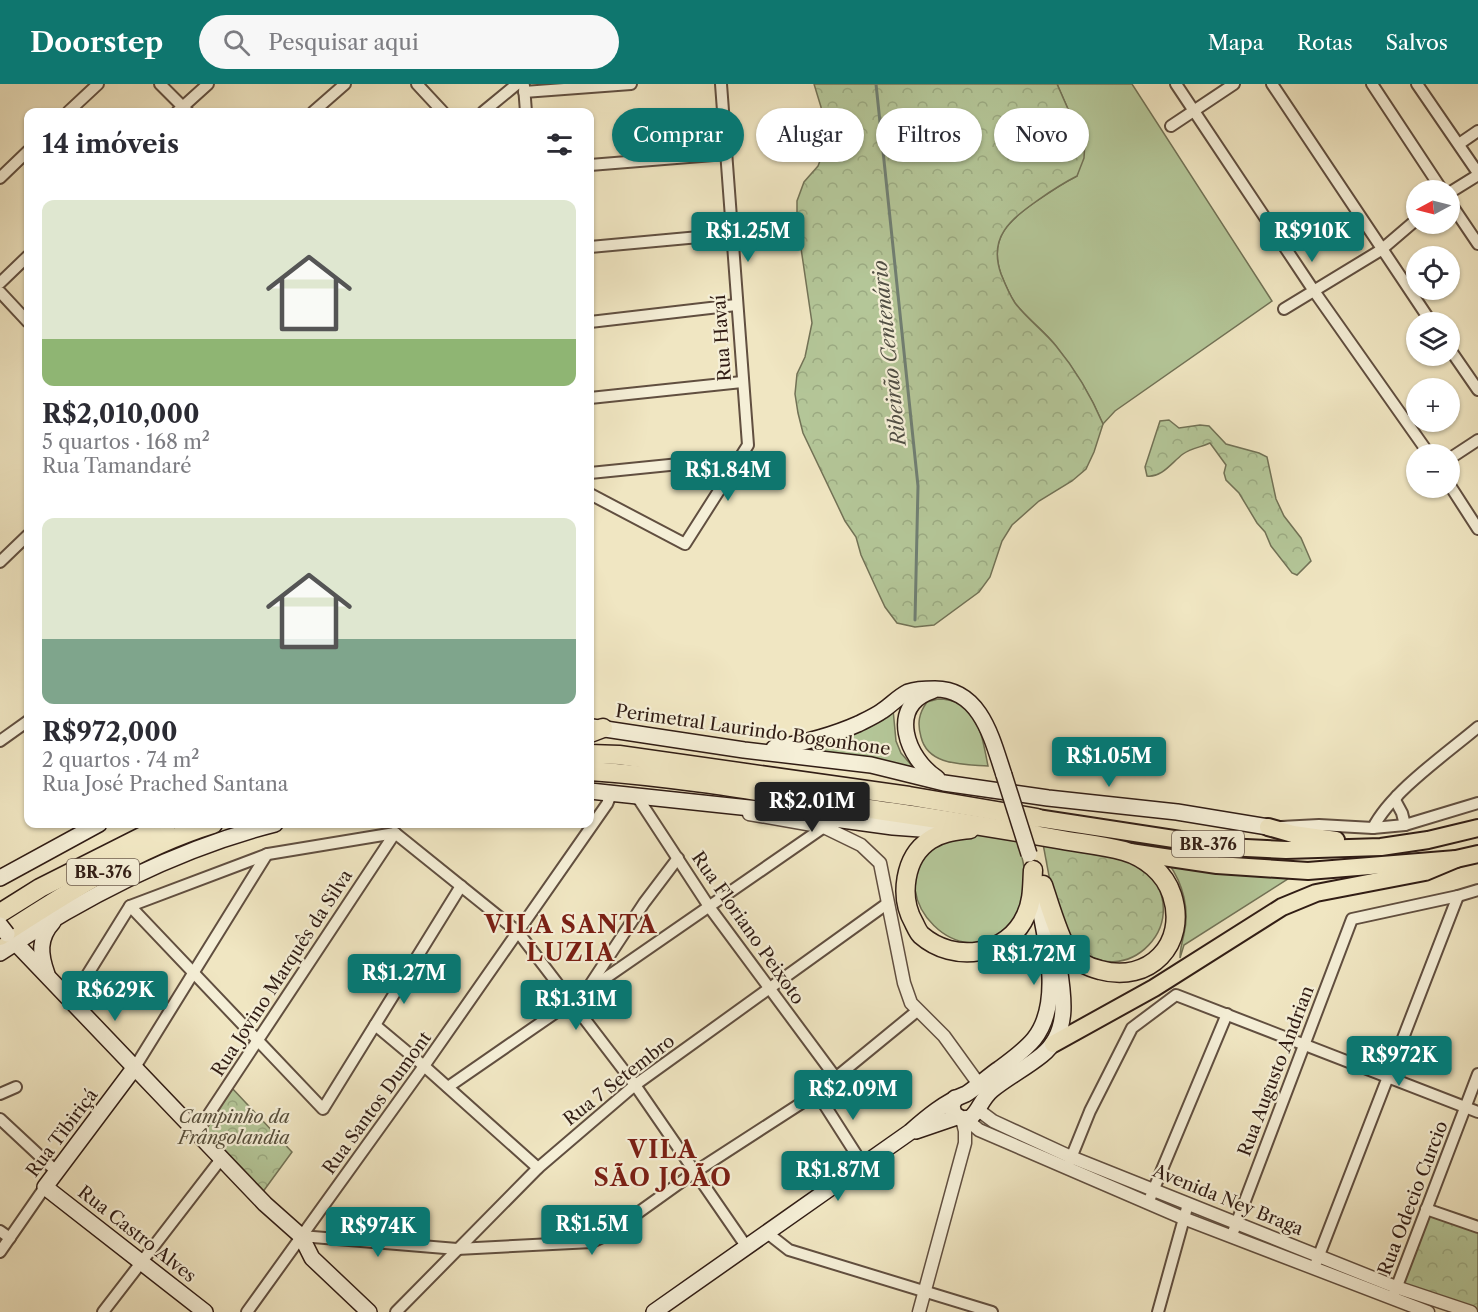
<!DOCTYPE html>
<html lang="pt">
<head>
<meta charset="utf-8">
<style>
	body { margin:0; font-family:"Libre Caslon Text",serif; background:#f7f7f7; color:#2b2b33; height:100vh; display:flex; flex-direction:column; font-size:22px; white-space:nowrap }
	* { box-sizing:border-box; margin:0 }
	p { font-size:20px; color:#7c7c81 }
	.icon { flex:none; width:33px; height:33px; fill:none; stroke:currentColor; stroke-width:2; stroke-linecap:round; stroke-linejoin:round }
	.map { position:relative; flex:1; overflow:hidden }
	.sheet { position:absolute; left:24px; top:24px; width:570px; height:720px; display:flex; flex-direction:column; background:#fff; border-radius:12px; box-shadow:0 2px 4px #0004 }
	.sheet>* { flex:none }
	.guide { position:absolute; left:612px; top:24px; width:570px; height:54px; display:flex; gap:12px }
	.needle { width:39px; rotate:263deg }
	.fabs { position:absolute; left:1406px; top:96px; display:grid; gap:12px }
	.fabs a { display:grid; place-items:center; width:54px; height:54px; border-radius:50%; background:#fff; box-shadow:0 2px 4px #0004; font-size:30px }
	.price { position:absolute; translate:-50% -51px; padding:0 14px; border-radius:6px; background:#0f766e; color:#fff; font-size:20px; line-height:39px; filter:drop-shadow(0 2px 3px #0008) }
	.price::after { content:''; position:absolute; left:50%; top:36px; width:18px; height:14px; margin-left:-9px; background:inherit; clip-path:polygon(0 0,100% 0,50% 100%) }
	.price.active { background:#222; color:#fff }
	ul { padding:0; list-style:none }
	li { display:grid; align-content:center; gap:12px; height:318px; padding:0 18px }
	li span { display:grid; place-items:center; height:186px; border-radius:12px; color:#555 }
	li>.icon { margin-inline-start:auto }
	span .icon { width:108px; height:108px; fill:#fffc; stroke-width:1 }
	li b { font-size:26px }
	h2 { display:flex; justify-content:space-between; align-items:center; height:72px; padding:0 18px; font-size:26px }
	.chip { padding:0 21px; border-radius:27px; background:#fff; box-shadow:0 2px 4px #0004; font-size:21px; line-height:54px }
	.chip.active { background:#0f766e; color:#fff }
	header { display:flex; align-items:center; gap:36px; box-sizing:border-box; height:84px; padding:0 30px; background:#0f766e; color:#fff }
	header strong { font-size:28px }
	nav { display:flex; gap:33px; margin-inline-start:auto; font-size:21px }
	.search { width:420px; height:54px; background:#f7f7f7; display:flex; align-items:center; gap:15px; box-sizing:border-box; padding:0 21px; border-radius:33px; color:#7c7c81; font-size:22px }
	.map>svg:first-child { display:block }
	.grass { fill:#b4c698; stroke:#727256; stroke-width:1.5 }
	.forest { fill:url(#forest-crowns); stroke:#727256; stroke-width:1.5 }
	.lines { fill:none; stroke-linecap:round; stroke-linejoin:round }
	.stream { stroke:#707f73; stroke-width:3 }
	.minor-casing { stroke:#614f40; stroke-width:14 }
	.tertiary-casing { stroke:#614f40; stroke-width:15 }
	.secondary-casing { stroke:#311d15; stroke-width:18 }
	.trunk-casing { stroke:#311d15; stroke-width:20 }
	.motorway-casing { stroke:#311d15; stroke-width:21 }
	.minor { stroke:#f5efd7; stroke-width:10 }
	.tertiary { stroke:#f5efd7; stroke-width:12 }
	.secondary { stroke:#f5efd7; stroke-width:15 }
	.trunk { stroke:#f0e6c2; stroke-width:16 }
	.motorway { stroke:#f0e6c2; stroke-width:18 }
	.secondary-bridge-casing { stroke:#311d15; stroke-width:18; stroke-linecap:butt }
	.secondary-bridge { stroke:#f5efd7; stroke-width:15 }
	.labels { text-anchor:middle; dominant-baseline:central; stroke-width:4.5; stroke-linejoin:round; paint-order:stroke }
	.shield { fill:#f5efd7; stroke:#6c5c4f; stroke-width:1.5 }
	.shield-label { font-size:16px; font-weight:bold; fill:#311d15 }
	.street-label { font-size:18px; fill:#311d15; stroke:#f5efd7 }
	.park-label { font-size:18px; font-style:italic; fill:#58503c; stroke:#f5efd7 }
	.water-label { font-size:20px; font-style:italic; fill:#504e44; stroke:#f5efd7 }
	.district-label { font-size:24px; font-weight:bold; letter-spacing:1.5px; fill:#7a1f14; stroke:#f5efd7 }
</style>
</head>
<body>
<header>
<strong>Doorstep</strong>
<div class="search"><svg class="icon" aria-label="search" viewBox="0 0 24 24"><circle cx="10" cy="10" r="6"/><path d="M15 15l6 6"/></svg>Pesquisar aqui</div>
<nav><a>Mapa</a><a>Rotas</a><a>Salvos</a></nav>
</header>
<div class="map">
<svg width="1478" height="1228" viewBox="0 0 1478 1228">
	<defs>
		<pattern id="forest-crowns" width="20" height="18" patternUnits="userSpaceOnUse" patternTransform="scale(1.5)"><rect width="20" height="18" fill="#b4c698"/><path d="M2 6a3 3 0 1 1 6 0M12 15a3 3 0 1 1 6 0" fill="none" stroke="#9baa82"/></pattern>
	</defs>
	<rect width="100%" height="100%" fill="#f0e6c2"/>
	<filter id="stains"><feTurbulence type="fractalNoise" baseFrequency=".00333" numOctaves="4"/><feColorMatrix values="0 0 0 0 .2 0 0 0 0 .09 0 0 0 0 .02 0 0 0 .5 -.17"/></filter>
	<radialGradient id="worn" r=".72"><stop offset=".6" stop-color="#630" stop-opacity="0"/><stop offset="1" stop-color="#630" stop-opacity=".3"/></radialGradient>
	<g class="grass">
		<path d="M1057 0H1132L1272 217 1115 327 1103 340C1091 312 1075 286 1056 262 1044 246 1027 235 1015 219 1009 210 1005 200 1001 190 989 155 1007 138 1034 119 1048 109 1061 100 1077 92L1085 57 1075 41Z"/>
		<path d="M938 615C978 615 982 652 988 682 963 680 928 682 921 653 917 639 919 629 927 618Z"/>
		<path d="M893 625 896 657 901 669 913 683 801 664Z"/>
		<path d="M977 749 1016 752C1026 783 1034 816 1009 842 960 894 885 813 927 769 930 766 933 761 937 759 945 754 966 752 977 749Z"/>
		<path d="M1169 780 1287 788 1288 795 1184 861 1180 874C1180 865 1182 859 1184 850 1190 826 1183 800 1169 780Z"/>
	</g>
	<g class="forest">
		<path d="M814 0H1057L1075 41 1085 57 1084 74 1077 92C1063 99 1051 107 1038 116 1010 136 988 153 1001 190 1005 200 1009 210 1015 219 1027 235 1044 247 1056 262 1076 286 1091 312 1103 340L1094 368 1086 385 1072 397 1039 417 1012 441 1002 457 990 493 979 508 934 541 915 543 897 539 885 523 877 506 861 471 856 453 845 437 803 349 798 329 795 310 797 290 805 273 812 239 797 137V117L804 98 818 82 825 64 821 23Z"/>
		<path d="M1169 336 1179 344 1200 341 1209 342 1226 360 1259 369 1267 373 1276 415 1284 432 1301 454 1311 477 1297 491 1292 489 1271 462 1265 448 1257 439 1239 409 1226 396 1224 389 1226 381 1210 359C1202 363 1191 364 1183 370 1172 378 1162 394 1147 392L1145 383 1160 337Z"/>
		<path d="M1043 760C1057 762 1134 774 1140 780 1204 836 1121 914 1074 859 1054 836 1049 789 1043 760Z"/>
		<path d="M231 1003 292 1068 262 1109 202 1047Z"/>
		<path d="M1427 1127 1478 1146V1228L1399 1201Z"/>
	</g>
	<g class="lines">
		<path class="stream" d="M876 0 918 402 915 536"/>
		<g class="minor-casing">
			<g id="minor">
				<path d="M160 0 188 28"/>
				<path d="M417 0 443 28"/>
				<path d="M1176 0 1314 207 1429 370"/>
				<path d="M1272 0 1431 238"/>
				<path d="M1372 0 1442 106"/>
				<path d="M1417 0 1478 89"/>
				<path d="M524 2 526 28"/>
				<path d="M524 8 631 0"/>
				<path d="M68 28 98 0"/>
				<path d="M177 28 208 0"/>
				<path d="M313 28 345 0"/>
				<path d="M483 28 517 0"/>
				<path d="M1171 42 1234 0"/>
				<path d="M1459 60 1478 47"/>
				<path d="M590 81 726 70"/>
				<path d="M0 94 28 67"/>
				<path d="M1449 109 1478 91"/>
				<path d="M1449 117 1478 160"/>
				<path d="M590 163 732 150"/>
				<path d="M0 199 28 172"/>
				<path d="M0 208 28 238"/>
				<path d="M1284 225 1381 166 1416 136"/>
				<path d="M590 238 736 221"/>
				<path d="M1449 264 1478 306"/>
				<path d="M590 314 742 298"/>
				<path d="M1449 375 1478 356"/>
				<path d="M590 389 739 374"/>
				<path d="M1449 400 1478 445"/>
				<path d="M590 410 685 460 748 361 721 0"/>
				<path d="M0 478 28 451"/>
				<path d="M0 657 28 637"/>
				<path d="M636 711 710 824 836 994"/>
				<path d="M1397 712 1395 716 1402 729 1405 741"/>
				<path d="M1281 743 1319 741 1373 744 1405 741 1478 719"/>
				<path d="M1373 744C1391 708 1446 670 1478 643"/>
				<path d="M395 749 518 848 635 1001 746 1162"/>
				<path d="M130 822 323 1025 461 802"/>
				<path d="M588 904 644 819 678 774"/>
				<path d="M71 917 130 822 268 770 395 749"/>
				<path d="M375 941 424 982 538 1084"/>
				<path d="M135 983 267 770"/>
				<path d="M448 1003 824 743"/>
				<path d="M817 1009 863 1081"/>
				<path d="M0 1010 16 1003"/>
				<path d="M0 1035 57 1088"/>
				<path d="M197 1048 395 749"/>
				<path d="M1069 1079 1090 1027 1132 944 1176 911 1478 1028"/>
				<path d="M1148 1119 1227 930"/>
				<path d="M1426 1125 1478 1143"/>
				<path d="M0 1147 10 1154"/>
				<path d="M766 1148 789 1166 992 1228"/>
				<path d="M1232 1151 1352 835 1458 812 1478 806"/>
				<path d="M301 1152 457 1165 592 1158 607 1151 695 1088 817 1009 917 927"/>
				<path d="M0 1168 45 1103"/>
				<path d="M1316 1179 1458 812"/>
				<path d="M1394 1210 1478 990"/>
				<path d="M103 1228 221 1075"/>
				<path d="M247 1228 424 982 607 720 612 708"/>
				<path d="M396 1228 538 1084 635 1001 888 819"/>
				<path d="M1158 1228 1188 1120"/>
			</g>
		</g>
		<g class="tertiary-casing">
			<g id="tertiary">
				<path d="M749 730 824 743 861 761 880 779 904 899 911 919 944 952 978 999"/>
				<path d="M977 1025 993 1037 1071 1073 1396 1203 1471 1228"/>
				<path d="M966 1035 979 1046 1183 1134 1428 1228"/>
				<path d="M919 1228 965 1059V1047L962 1035"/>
			</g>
		</g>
		<g class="secondary-casing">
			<g id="secondary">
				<path d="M932 607C887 622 907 675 937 694"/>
				<path d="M592 643 744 666 871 681 944 699 1048 714 1177 728 1268 743"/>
				<path d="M774 664C803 659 831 652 858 640 866 636 875 632 882 627 891 621 898 613 908 608 917 605 927 605 935 605 981 605 992 655 1004 691"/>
				<path d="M590 707 769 726 893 743 947 747"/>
				<path d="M0 794 99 740"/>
				<path d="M7 850 265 1120 301 1152 312 1174 369 1228"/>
				<path d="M0 869C84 813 177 765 275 740"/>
				<path d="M47 890C40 871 38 854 53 838"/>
				<path d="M135 983 45 1103 205 1228"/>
				<path d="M955 1014 952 1022 954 1030 962 1035 970 1034C979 1028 981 1015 992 1006 1008 993 1026 984 1042 971 1073 946 1062 904 1057 870"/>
				<path d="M916 1047 957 1033"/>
				<path d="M654 1228 910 1048C927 1033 945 1018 966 1010 972 1007 991 990 999 985 1010 977 1025 966 1034 955 1065 916 1043 845 1035 800"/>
			</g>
		</g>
		<g class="trunk-casing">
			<g id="trunk">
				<path d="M1037 734 1226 763 1286 766 1381 763 1428 756 1478 744"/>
				<path d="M1268 743 1293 750 1336 756"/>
				<path d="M1130 768 1217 781 1308 787 1456 775 1478 770"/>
				<path d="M1053 960 1154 904 1282 823 1316 809 1425 788 1456 775"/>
			</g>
		</g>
		<g class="motorway-casing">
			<g id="motorway">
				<path d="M590 649 603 644"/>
				<path d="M590 670 619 671 909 712 1037 734"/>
				<path d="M590 687C691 694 790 713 891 728 946 736 1001 745 1057 755 1078 759 1102 761 1124 767 1145 773 1165 789 1172 811 1188 860 1149 900 1100 886 1088 883 1077 878 1069 868 1060 857 1048 816 1043 801"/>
				<path d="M970 745C956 747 942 748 930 756 904 773 899 813 914 839 916 843 918 848 921 851 954 880 1008 872 1026 831 1033 816 1032 801 1033 786"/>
				<path d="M0 829 40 804 167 740"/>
				<path d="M0 852C68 808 136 764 213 740"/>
			</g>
		</g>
		<use href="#minor" class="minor"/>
		<use href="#tertiary" class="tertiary"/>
		<use href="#secondary" class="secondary"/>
		<use href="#trunk" class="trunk"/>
		<use href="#motorway" class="motorway"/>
		<g class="secondary-bridge-casing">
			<g id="secondary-bridge">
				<path d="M1004 691 1029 770"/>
				<path d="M0 841 7 850"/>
			</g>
		</g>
		<use href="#secondary-bridge" class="secondary-bridge"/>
	</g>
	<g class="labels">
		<g class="shield">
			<rect x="1172" y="747" width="72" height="26" rx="4.5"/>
			<rect x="67" y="775" width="72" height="26" rx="4.5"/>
		</g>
		<g class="shield-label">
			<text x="1208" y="760">BR-376</text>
			<text x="103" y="788">BR-376</text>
		</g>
		<g class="street-label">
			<text transform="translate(722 254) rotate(-94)">Rua Havaí</text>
			<text transform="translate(753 646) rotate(8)">Perimetral Laurindo Bogonhone</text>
			<text transform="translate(748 844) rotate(55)">Rua Floriano Peixoto</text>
			<text transform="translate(282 889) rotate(-57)">Rua Jovino Marquês da Silva</text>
			<text transform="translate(1276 987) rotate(-69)">Rua Augusto Andrian</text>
			<text transform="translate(619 996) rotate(-38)">Rua 7 Setembro</text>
			<text transform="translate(377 1019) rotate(-54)">Rua Santos Dumont</text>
			<text transform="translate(62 1049) rotate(-53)">Rua Tibiriçá</text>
			<text transform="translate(1413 1114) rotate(-69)">Rua Odecio Curcio</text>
			<text transform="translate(1228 1116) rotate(22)">Avenida Ney Braga</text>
			<text transform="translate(137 1150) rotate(38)">Rua Castro Alves</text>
		</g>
		<g class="park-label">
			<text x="234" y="1033">Campinho da<tspan x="234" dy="21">Frângolandia</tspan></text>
		</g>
		<g class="water-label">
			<text transform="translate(889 269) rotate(-96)">Ribeirão Centenário</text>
		</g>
		<g class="district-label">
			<text x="571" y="840">VILA SANTA<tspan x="571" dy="28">LUZIA</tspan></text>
			<text x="663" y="1065">VILA<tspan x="663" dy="28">SÃO JOÃO</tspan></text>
		</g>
	</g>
	<rect width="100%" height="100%" filter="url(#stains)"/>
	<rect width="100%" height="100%" fill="url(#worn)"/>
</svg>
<div class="fabs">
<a><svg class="needle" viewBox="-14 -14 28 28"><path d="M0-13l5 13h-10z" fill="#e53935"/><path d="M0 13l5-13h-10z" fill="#7c7c81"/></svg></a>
<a><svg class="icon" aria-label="locate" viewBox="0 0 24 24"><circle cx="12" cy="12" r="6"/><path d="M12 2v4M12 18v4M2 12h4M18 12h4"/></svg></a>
<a><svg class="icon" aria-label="layers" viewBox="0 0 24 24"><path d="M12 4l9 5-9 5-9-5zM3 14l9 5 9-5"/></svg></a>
<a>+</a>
<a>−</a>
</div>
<b class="price" style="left:748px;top:179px">R$1.25M</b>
<b class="price" style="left:1312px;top:179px">R$910K</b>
<b class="price" style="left:728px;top:418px">R$1.84M</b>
<b class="price" style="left:1109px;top:704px">R$1.05M</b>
<b class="price active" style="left:812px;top:749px">R$2.01M</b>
<b class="price" style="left:1034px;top:902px">R$1.72M</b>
<b class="price" style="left:404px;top:921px">R$1.27M</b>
<b class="price" style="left:115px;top:938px">R$629K</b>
<b class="price" style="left:576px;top:947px">R$1.31M</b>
<b class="price" style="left:1399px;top:1003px">R$972K</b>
<b class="price" style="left:853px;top:1037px">R$2.09M</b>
<b class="price" style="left:838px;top:1118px">R$1.87M</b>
<b class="price" style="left:592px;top:1172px">R$1.5M</b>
<b class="price" style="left:378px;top:1174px">R$974K</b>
<div class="guide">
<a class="chip active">Comprar</a>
<a class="chip">Alugar</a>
<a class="chip">Filtros</a>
<a class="chip">Novo</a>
</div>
<section class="sheet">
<h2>14 imóveis<svg class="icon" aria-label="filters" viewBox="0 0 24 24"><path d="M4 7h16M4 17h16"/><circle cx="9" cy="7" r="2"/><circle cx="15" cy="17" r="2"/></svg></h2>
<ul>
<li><span style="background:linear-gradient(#dfe7d0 75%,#8fb573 0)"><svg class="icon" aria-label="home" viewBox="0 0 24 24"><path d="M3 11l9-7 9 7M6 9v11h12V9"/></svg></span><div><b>R$2,010,000</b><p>5 quartos · 168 m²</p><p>Rua Tamandaré</p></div></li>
<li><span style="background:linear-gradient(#dfe7d0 65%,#7fa58c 0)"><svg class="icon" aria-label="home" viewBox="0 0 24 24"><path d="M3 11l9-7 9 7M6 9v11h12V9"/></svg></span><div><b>R$972,000</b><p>2 quartos · 74 m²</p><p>Rua José Prached Santana</p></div></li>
</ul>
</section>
</div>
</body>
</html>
